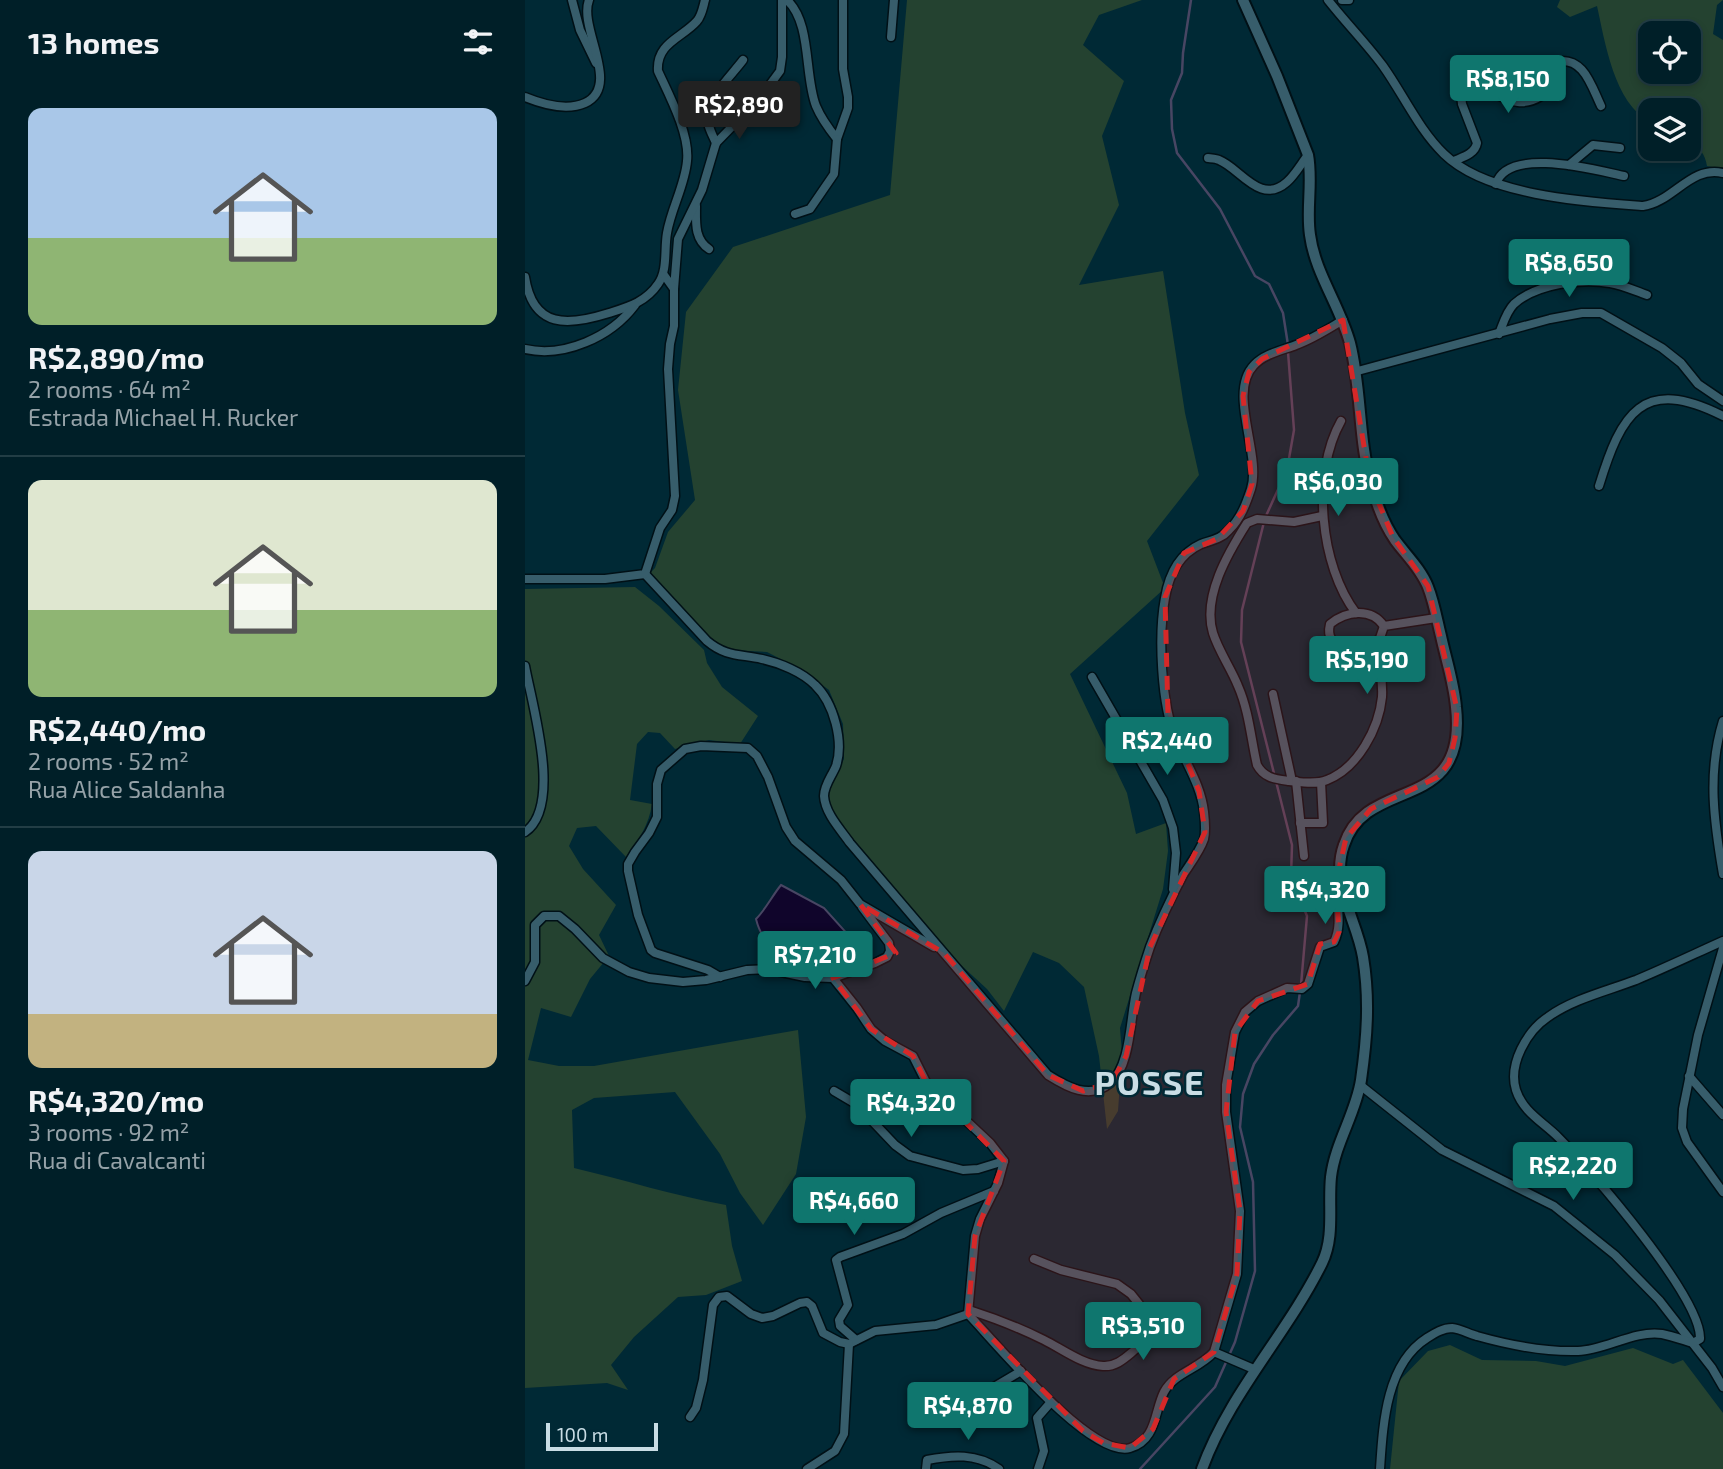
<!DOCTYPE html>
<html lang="en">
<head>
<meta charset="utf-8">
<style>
	body { margin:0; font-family:"Exo 2",sans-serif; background:#0e2c34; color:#f1f3f6; height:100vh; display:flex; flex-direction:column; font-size:26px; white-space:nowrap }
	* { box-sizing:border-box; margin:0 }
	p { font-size:23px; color:#95a2a8 }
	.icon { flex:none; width:38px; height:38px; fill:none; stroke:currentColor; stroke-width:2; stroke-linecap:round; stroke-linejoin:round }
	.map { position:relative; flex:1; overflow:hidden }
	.side { display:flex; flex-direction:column; background:#001f28; width:525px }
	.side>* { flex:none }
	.buttons { position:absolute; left:1113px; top:21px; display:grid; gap:14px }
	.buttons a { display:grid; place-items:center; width:63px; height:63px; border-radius:14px; background:#001f28; box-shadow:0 4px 10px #0003,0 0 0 2px #223d45; font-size:35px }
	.scale { position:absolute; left:21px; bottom:18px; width:112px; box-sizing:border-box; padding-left:7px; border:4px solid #c9dde5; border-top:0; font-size:19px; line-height:24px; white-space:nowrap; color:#c9dde5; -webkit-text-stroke:5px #002935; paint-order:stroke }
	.price { position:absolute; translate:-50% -60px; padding:0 16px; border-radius:7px; background:#0f766e; color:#fff; font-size:23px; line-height:46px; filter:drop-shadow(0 2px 4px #0008) }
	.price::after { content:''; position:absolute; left:50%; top:42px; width:21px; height:16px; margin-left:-10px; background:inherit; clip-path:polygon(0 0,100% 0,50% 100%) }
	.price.on { background:#222; color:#fff }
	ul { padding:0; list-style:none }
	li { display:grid; align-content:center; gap:14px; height:371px; padding:0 28px }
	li+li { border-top:2px solid #223d45 }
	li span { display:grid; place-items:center; height:217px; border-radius:14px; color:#555 }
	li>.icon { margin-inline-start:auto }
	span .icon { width:126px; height:126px; fill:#fffc; stroke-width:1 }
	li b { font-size:30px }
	h2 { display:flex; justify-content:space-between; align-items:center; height:84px; padding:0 28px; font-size:30px }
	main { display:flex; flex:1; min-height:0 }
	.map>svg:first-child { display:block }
	.green { fill:#244230; fill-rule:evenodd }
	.water { fill:#10052b; stroke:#484663; stroke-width:2 }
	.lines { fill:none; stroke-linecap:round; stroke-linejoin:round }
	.stream { stroke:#484663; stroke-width:2.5 }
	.street-casing { stroke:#001016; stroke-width:11 }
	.secondary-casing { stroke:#001016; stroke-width:14 }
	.street { stroke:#375d6b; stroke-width:8 }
	.secondary { stroke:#375d6b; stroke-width:10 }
	.marked { fill:#d62828; fill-opacity:0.2; stroke:#d62828; stroke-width:5; stroke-dasharray:14 9; stroke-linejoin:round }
	.labels { text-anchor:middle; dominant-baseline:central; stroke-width:5; stroke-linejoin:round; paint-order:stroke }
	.district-label { font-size:33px; font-weight:bold; letter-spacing:2px; fill:#c9dde5; stroke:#002935 }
</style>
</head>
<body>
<main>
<section class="side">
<h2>13 homes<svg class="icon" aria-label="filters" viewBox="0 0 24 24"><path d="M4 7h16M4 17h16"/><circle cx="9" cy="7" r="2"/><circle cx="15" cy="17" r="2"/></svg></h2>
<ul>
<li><span style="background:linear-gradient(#a9c7e8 60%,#8fb573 0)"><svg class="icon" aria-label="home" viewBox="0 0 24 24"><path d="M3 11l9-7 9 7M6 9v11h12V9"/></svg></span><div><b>R$2,890/mo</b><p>2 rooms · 64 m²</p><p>Estrada Michael H. Rucker</p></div></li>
<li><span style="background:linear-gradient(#dfe7d0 60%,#8fb573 0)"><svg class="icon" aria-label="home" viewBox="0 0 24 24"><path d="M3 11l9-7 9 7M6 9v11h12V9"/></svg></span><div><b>R$2,440/mo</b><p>2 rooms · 52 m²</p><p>Rua Alice Saldanha</p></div></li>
<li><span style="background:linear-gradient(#c9d6e8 75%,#c2b280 0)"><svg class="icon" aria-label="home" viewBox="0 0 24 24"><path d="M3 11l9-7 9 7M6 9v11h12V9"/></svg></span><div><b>R$4,320/mo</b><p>3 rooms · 92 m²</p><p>Rua di Cavalcanti</p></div></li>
</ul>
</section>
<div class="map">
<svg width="1198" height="1469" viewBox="0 0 1198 1469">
	<rect width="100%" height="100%" fill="#002935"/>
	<g class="green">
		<path d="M382 0H617L574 15 558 45 599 81 577 136 594 205 554 285 638 271 660 413 674 475 622 541 640 588 545 674 602 793 611 834 641 823 643 851 638 889 595 1028 597 1054 593 1111 582 1129 574 1056 559 987 534 963 508 952 479 1011 462 989 425 955 306 812 302 794 319 759 318 724 304 690 275 669 242 652 205 650 184 641 124 574 130 568 143 532 170 500 153 390 161 312 208 247 365 195Z"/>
		<path d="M1035 0H1198L1192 5 1188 34 1198 40V169L1182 166C1180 154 1175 147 1164 142V110H1125V122C1089 103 1080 42 1072 6L1045 17 1032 7ZM1164 33V72H1125V33Z"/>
		<path d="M110 587 134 606 179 650 182 663 197 687 233 716 215 744 184 740 150 749 135 733 123 732 112 744 105 800 127 804C124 825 114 839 101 857L71 826 52 828 44 846 58 869 91 905 74 935 84 956 65 979 46 1017 16 1008 3 1060 34 1066H69L273 1030 281 1117 271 1174 238 1225 215 1193 195 1154 150 1092 69 1098 47 1110 49 1168C100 1180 150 1196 201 1205L207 1246 217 1281 181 1295 153 1297 109 1337 86 1365 103 1390 82 1383 0 1388V589Z"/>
		<path d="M925 1345 957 1360 1011 1361 1040 1366 1108 1348 1148 1364 1158 1360 1198 1413V1469H865L874 1381 903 1351Z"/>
	</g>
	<path class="water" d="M256 885 299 908 326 938C323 960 307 970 285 961 282 959 279 956 276 955 271 953 264 955 259 953L257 949C241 943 235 935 231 919 241 909 247 896 256 885Z"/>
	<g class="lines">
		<g class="stream">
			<path d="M666 0 658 53 657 73 646 100 647 129 652 153 695 209 730 276 744 284 758 313 763 345"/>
			<path d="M763 352 769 430 762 470 740 518 717 610 716 642 767 845 766 877 782 916 776 985"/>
			<path d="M615 1469 690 1387 710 1342 730 1271 728 1182 715 1127 718 1094 729 1064 748 1035 773 1006 775 992"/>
		</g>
		<g class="street-casing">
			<g id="street">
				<path d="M47 0 55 30 71 63"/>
				<path d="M262 0C287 23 279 76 291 106 296 118 304 129 312 139L323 108V97L318 69V0"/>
				<path d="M803 0C821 23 841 43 858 66 878 94 894 130 919 154 962 196 1061 202 1118 206 1148 202 1166 165 1198 173"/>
				<path d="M817 0H824"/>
				<path d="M366 37 369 0"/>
				<path d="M0 97C17 104 42 111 60 103 97 86 53 28 64 0"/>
				<path d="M191 143C187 134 181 124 183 115 185 95 206 76 218 60"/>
				<path d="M683 158C684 158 693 159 694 160 715 168 735 206 762 182 770 175 776 164 783 155"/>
				<path d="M929 161C938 157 950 154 952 143L937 104 936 95 943 87C971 87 988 114 1016 96L1030 62C1058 55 1066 85 1076 106"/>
				<path d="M1044 165 1068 145 1095 148"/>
				<path d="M971 184C983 146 1070 170 1099 176"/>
				<path d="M171 206C171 222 169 239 184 249"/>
				<path d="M270 214 285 209 309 174 312 139"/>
				<path d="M0 277C8 329 43 326 84 313 103 307 121 302 133 284 143 270 139 250 142 233 146 209 160 185 162 161 165 134 144 95 133 71 131 43 157 38 172 21 177 15 178 7 180 0"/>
				<path d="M149 289 153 239 177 190 191 143 236 97 255 71 257 57V0"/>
				<path d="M974 334C978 324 981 312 989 304 1011 284 1056 278 1085 283 1098 285 1110 291 1122 295"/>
				<path d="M0 349C39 358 86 337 110 305"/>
				<path d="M829 372 1025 319 1057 313H1076L1137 348 1156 363 1173 384 1198 401"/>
				<path d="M816 421C786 474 795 566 831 613"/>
				<path d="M1074 486C1096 414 1117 375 1198 416"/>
				<path d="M797 516 769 522 732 519 722 523C703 553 677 597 688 633 694 652 706 668 713 686 724 711 726 739 732 765 739 778 750 779 764 781 775 782 791 785 802 780 833 768 854 728 857 697 858 680 854 660 850 643L855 638 859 626 911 618"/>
				<path d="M120 574 182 641C201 657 215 654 237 659 255 663 277 672 290 685 309 703 319 742 311 766 307 776 299 785 299 796 300 813 315 829 325 843L523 1075C542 1087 565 1100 585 1083 606 1066 605 1018 611 993 615 978 620 962 625 947 634 923 646 898 658 875 665 864 675 851 679 839 681 831 680 821 679 812 676 785 661 764 651 739 636 705 633 635 640 598 644 574 654 554 676 544 687 540 696 539 704 530 716 518 721 504 726 489 737 454 702 393 729 365 739 354 758 350 771 345 788 339 803 329 818 320"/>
				<path d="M0 579H80L120 574 135 528 147 510 150 496 143 369 145 344 149 326V289L139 275"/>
				<path d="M850 643C833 648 798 652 805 624 821 611 846 607 859 626"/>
				<path d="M0 666C7 705 38 806 0 832"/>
				<path d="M567 677 638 800 648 828 651 853 648 889"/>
				<path d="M748 694 767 781"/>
				<path d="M1198 721C1182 773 1189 822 1198 874"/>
				<path d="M771 781 779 856"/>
				<path d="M775 823H798L796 782"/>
				<path d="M1198 948 1173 1035 1158 1109 1157 1128 1162 1142 1198 1192"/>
				<path d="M195 977 183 970 130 953 126 950 113 915 103 871V864L110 852 124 833 132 817V784L136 770 160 749 176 746 223 748 232 756 243 777 261 827 270 841 316 880 335 904 409 947"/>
				<path d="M308 978 332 1008 346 1029 360 1041 388 1056 402 1084 465 1143 479 1161 473 1183 455 1219 450 1236 443 1314C470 1342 566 1459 605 1448 632 1440 629 1412 639 1392 650 1372 674 1369 689 1352L712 1274 715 1211 701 1112V1085L710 1032 720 1012 733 1001 762 988 777 989 783 984 795 947 809 942C820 920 807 896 814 873"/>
				<path d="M0 981 10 962V925L19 916H34L50 929 78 958 104 972 124 978 158 982 181 980 222 970 242 969 280 977 308 978 350 963 362 957 365 951 364 943 337 907"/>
				<path d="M1164 1076 1198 1115"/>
				<path d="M835 1085 917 1150 1029 1206 1090 1255 1134 1300 1187 1368 1198 1387"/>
				<path d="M309 1091 331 1104 370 1145 385 1156 438 1170 453 1169 479 1161"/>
				<path d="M444 1310C469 1318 495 1328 519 1340 537 1349 558 1365 578 1366 592 1367 601 1357 611 1349L617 1317 614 1304 606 1294 592 1284 536 1270 509 1259"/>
				<path d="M331 1340 315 1326 314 1320 323 1305 311 1260 315 1257 378 1234 416 1213 469 1191"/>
				<path d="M689 1352 731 1370"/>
				<path d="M452 1402 459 1393 496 1371"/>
				<path d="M165 1417 171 1408 178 1380 188 1305 194 1297 202 1296 226 1314 237 1318 248 1316 275 1303 282 1302 287 1306 298 1333 315 1342 324 1344 350 1331 411 1325 443 1314"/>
				<path d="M282 1469 310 1451 319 1434 324 1344"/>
				<path d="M401 1469 402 1460C427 1455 452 1453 474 1469"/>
				<path d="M513 1469 519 1451 512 1418 526 1402"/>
				<path d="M855 1469C858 1424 861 1364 902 1338 910 1333 918 1328 927 1328 936 1329 944 1334 952 1336 984 1345 1020 1352 1053 1351 1081 1350 1109 1330 1137 1334 1147 1336 1158 1340 1168 1343L1175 1339C1177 1298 1065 1169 1033 1137 1018 1122 998 1112 991 1090 983 1064 1002 1031 1023 1017 1048 999 1082 991 1111 980 1140 968 1169 954 1198 941"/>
			</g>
		</g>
		<g class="secondary-casing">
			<path id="secondary" d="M677 1469C704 1394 762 1334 797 1263 810 1236 803 1206 806 1177 810 1143 831 1113 836 1080 842 1038 845 1000 838 957 832 920 805 884 819 845 842 774 943 816 931 707 929 683 921 659 916 636 912 620 909 602 903 587 896 569 881 555 870 540 859 524 852 505 847 487 833 441 837 390 825 343 815 306 790 273 785 235 781 209 788 182 783 155L752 76 718 0"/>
		</g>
		<use href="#street" class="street"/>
		<use href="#secondary" class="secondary"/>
	</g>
	<path class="marked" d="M818 320 845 482 868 537 903 586 932 709 930 738 924 763 913 777 846 809 821 838 811 882 814 932 809 942 795 944 783 984 733 1001 710 1032 701 1112 715 1211 712 1274 689 1352 649 1379 628 1429 605 1448 578 1443 558 1431 443 1314 450 1236 479 1161 402 1084 388 1056 346 1029 308 978 371 953 335 904 419 953 523 1075 558 1091 587 1082 601 1056 625 947 680 832 674 791 643 715 640 597 659 553 692 539 718 511 727 484 718 396 724 372 737 359Z"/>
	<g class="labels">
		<g class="district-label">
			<text x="625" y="1082">POSSE</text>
		</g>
	</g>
</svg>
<div class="buttons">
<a><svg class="icon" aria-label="locate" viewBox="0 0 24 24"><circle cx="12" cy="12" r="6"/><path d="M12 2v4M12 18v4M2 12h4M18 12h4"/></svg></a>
<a><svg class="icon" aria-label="layers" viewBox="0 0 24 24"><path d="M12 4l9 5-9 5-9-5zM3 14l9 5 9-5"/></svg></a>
</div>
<div class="scale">100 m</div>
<b class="price" style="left:983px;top:115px">R$8,150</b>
<b class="price on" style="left:214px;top:141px">R$2,890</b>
<b class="price" style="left:1044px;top:299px">R$8,650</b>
<b class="price" style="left:813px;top:518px">R$6,030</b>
<b class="price" style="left:842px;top:696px">R$5,190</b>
<b class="price" style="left:642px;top:777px">R$2,440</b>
<b class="price" style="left:800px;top:926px">R$4,320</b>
<b class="price" style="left:290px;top:991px">R$7,210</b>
<b class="price" style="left:386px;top:1139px">R$4,320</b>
<b class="price" style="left:1048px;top:1202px">R$2,220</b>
<b class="price" style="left:329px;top:1237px">R$4,660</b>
<b class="price" style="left:618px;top:1362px">R$3,510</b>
<b class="price" style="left:443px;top:1442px">R$4,870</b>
</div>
</main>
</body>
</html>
